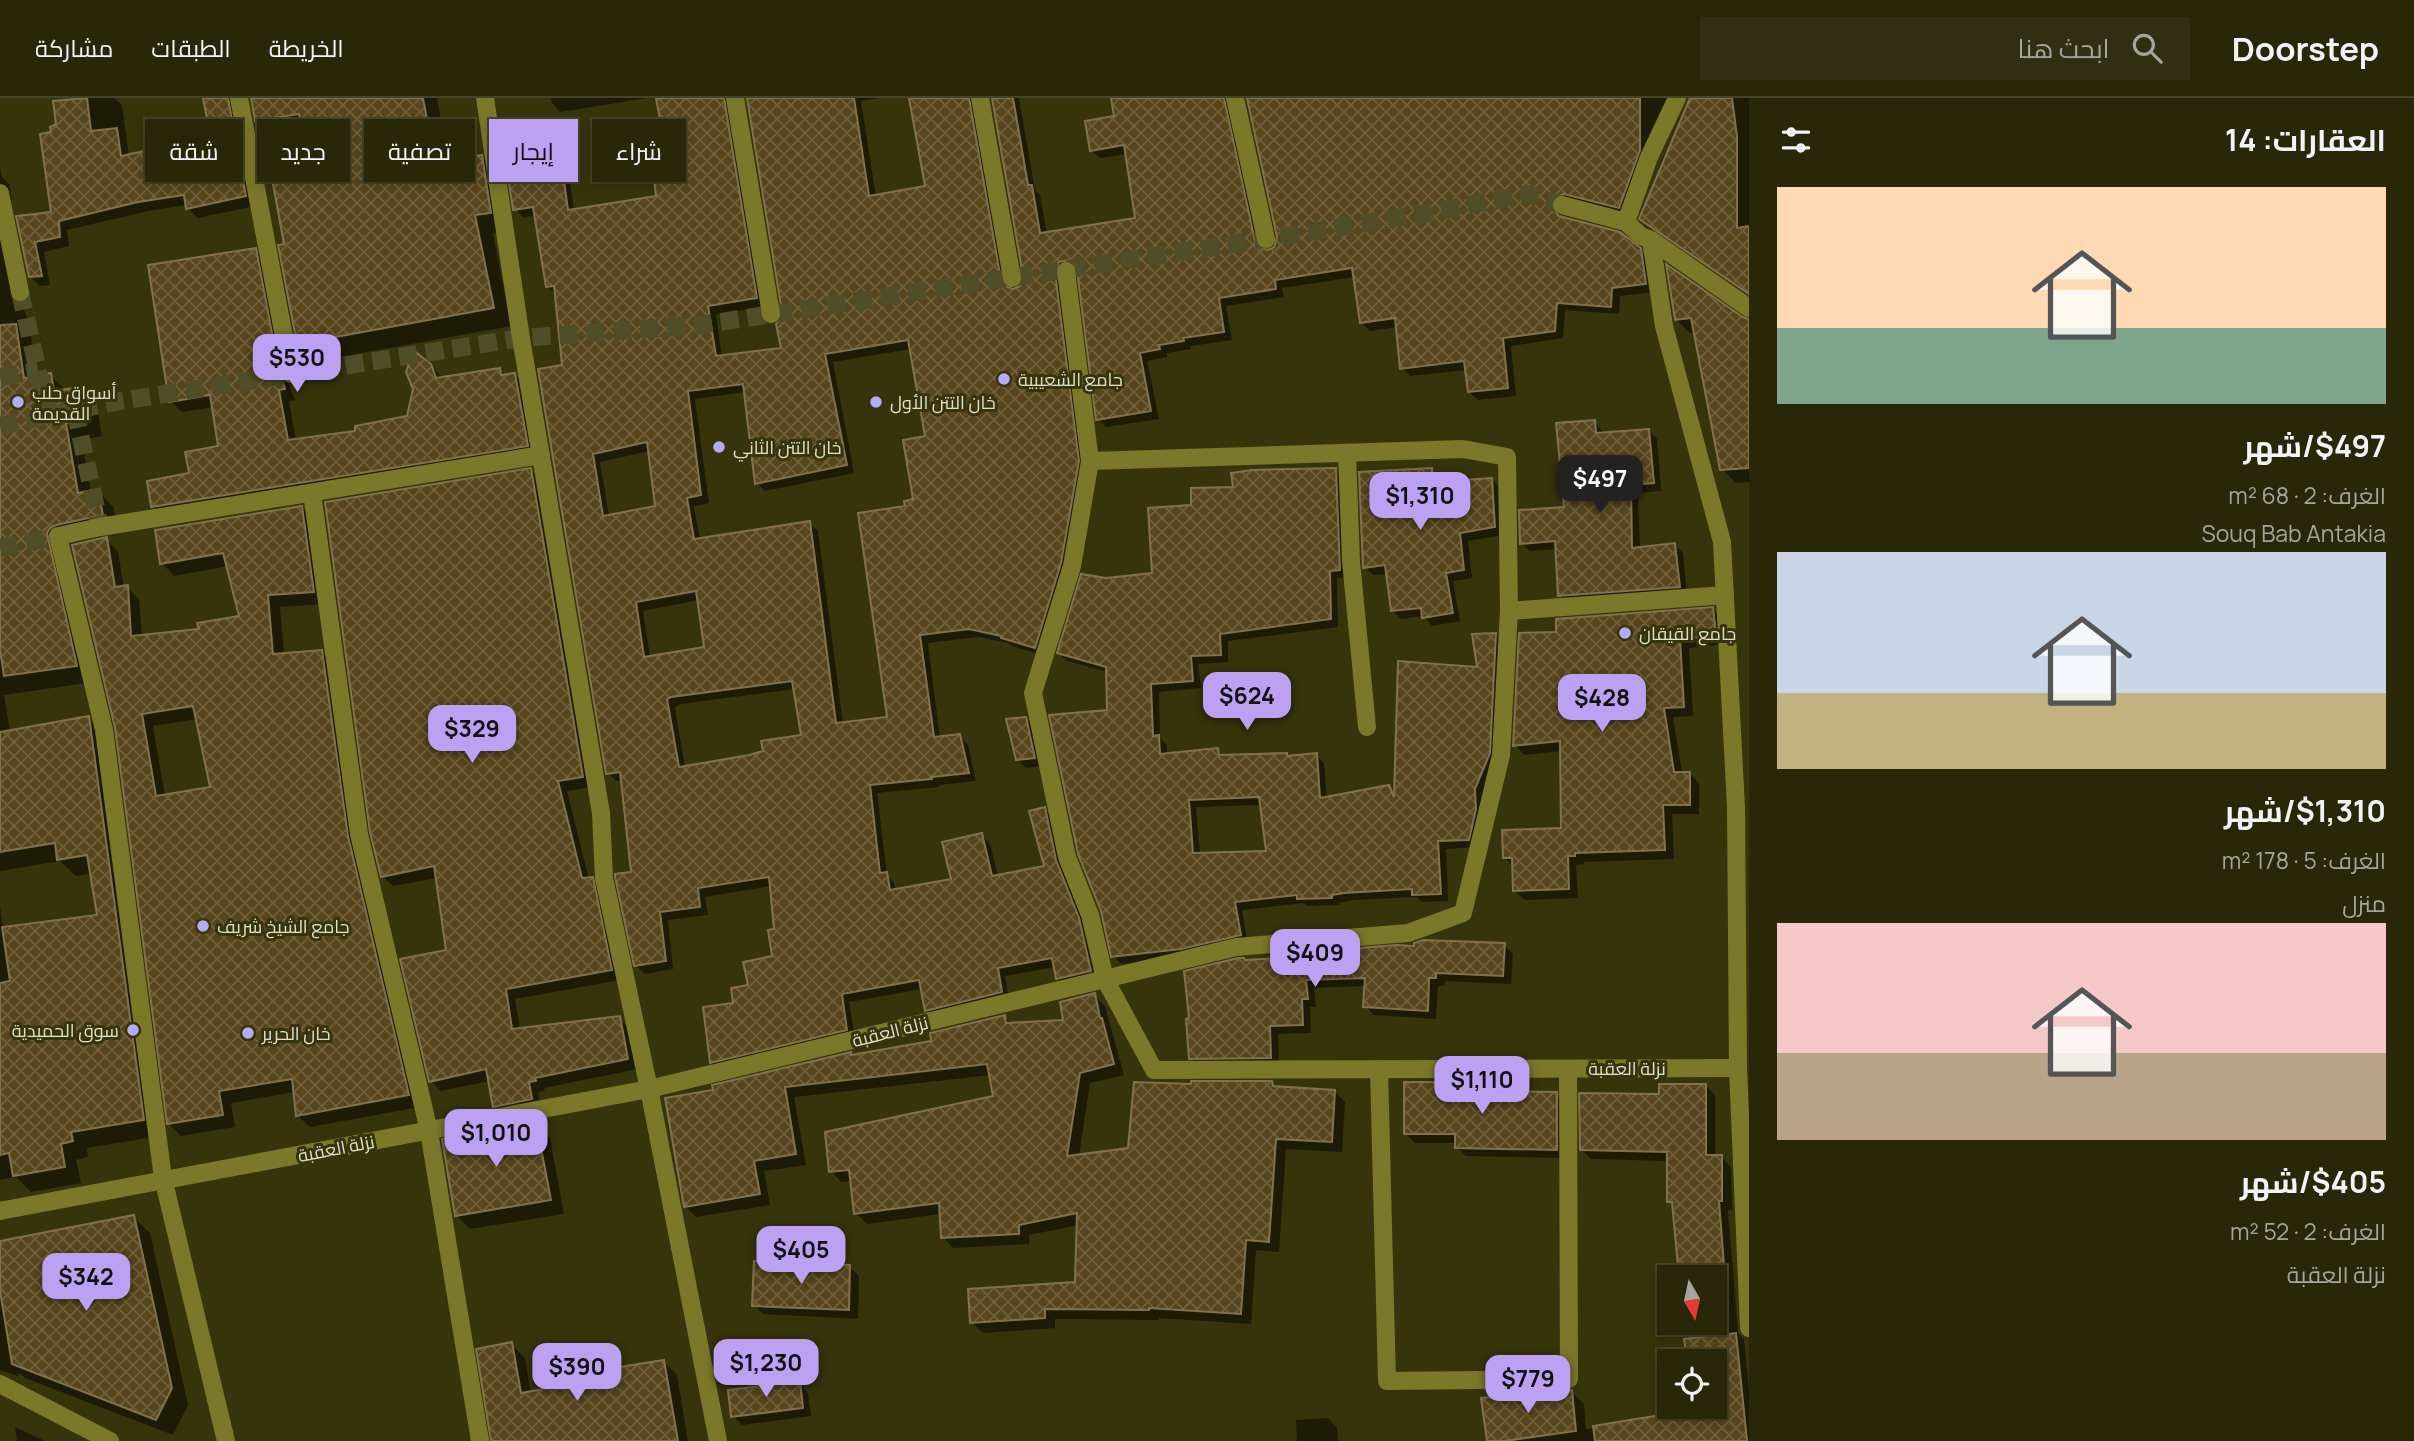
<!DOCTYPE html>
<html lang="ar">
<head>
<meta charset="utf-8">
<style>
	body { margin:0; font-family:Manrope,Cairo,sans-serif; background:#302f12; color:#f1f3f6; direction:rtl; height:100vh; display:flex; flex-direction:column; font-size:26px; white-space:nowrap }
	* { box-sizing:border-box; margin:0 }
	p { font-size:23px; color:#a5a59c }
	.icon { flex:none; width:38px; height:38px; fill:none; stroke:currentColor; stroke-width:2; stroke-linecap:round; stroke-linejoin:round }
	.map { position:relative; flex:1; overflow:hidden; direction:ltr }
	.drawer { display:flex; flex-direction:column; background:#282708; width:665px }
	.drawer>* { flex:none }
	.banner { position:absolute; left:21px; top:21px; width:665px; height:63px; direction:rtl; display:flex; gap:14px }
	.needle { width:46px; rotate:171deg }
	.fabs { position:absolute; left:1657px; top:1167px; display:grid; gap:14px }
	.fabs a { display:grid; place-items:center; width:70px; height:70px; border-radius:0px; background:#282708; box-shadow:0 4px 10px #0003,0 0 0 2px #444429; font-size:35px }
	.price { position:absolute; translate:-50% -60px; padding:0 16px; border-radius:14px; background:#bca0f2; color:#111; font-size:23px; line-height:46px; filter:drop-shadow(0 2px 4px #0008) }
	.price::after { content:''; position:absolute; left:50%; top:42px; width:21px; height:16px; margin-left:-10px; background:inherit; clip-path:polygon(0 0,100% 0,50% 100%) }
	.price.on { background:#222; color:#fff }
	ul { padding:0; list-style:none }
	li { display:grid; align-content:center; gap:14px; height:371px; padding:0 28px }
	li span { display:grid; place-items:center; height:217px; border-radius:0px; color:#555 }
	li>.icon { margin-inline-start:auto }
	span .icon { width:126px; height:126px; fill:#fffc; stroke-width:1 }
	li b { font-size:30px }
	h2 { display:flex; justify-content:space-between; align-items:center; height:84px; padding:0 28px; font-size:30px }
	.tag { padding:0 24px; border-radius:0px; background:#282708; box-shadow:0 4px 10px #0003,0 0 0 2px #444429; font-size:24px; line-height:63px }
	.tag.on { background:#bca0f2; color:#111 }
	header { display:flex; align-items:center; gap:42px; box-sizing:border-box; height:98px; padding:0 35px; background:#282708; border-bottom:2px solid #444429 }
	header strong { font-size:33px }
	nav { display:flex; gap:38px; margin-inline-start:auto; font-size:24px }
	.search { width:490px; height:63px; background:#302f12; display:flex; align-items:center; gap:18px; box-sizing:border-box; padding:0 24px; border-radius:0px; color:#a5a59c; font-size:26px }
	main { display:flex; flex:1; min-height:0 }
	.map>svg:first-child { display:block }
	.shadow { fill:#0007; fill-rule:evenodd }
	.building { fill:url(#building-cross-hatch); stroke:#82724b; stroke-width:2; fill-rule:evenodd }
	.lines { fill:none; stroke-linecap:round; stroke-linejoin:round }
	.minor-tunnel { stroke:#4f4e28; stroke-width:18; stroke-dasharray:18 9; stroke-linecap:butt }
	.minor { stroke:#7b782a; stroke-width:18 }
	.poi-dot { fill:#b3adf9; stroke:#35340b; stroke-width:2.5 }
	.labels { text-anchor:middle; dominant-baseline:central; stroke-width:6; stroke-linejoin:round; paint-order:stroke }
	.poi-label { font-size:18px; fill:#e0e0ca; stroke:#35340b; text-anchor:start }
	.street-label { font-size:18px; fill:#e0e0ca; stroke:#35340b }
</style>
</head>
<body>
<header>
<strong>Doorstep</strong>
<div class="search"><svg class="icon" aria-label="search" viewBox="0 0 24 24"><circle cx="10" cy="10" r="6"/><path d="M15 15l6 6"/></svg>ابحث هنا</div>
<nav><a>الخريطة</a><a>الطبقات</a><a>مشاركة</a></nav>
</header>
<main>
<section class="drawer">
<h2>العقارات: 14<svg class="icon" aria-label="filters" viewBox="0 0 24 24"><path d="M4 7h16M4 17h16"/><circle cx="9" cy="7" r="2"/><circle cx="15" cy="17" r="2"/></svg></h2>
<ul>
<li><span style="background:linear-gradient(#ffd9b3 65%,#7fa58c 0)"><svg class="icon" aria-label="home" viewBox="0 0 24 24"><path d="M3 11l9-7 9 7M6 9v11h12V9"/></svg></span><div><b>$497/شهر</b><p>الغرف: 2 · 68 m²</p><p>Souq Bab Antakia</p></div></li>
<li><span style="background:linear-gradient(#c9d6e8 65%,#c2b280 0)"><svg class="icon" aria-label="home" viewBox="0 0 24 24"><path d="M3 11l9-7 9 7M6 9v11h12V9"/></svg></span><div><b>$1,310/شهر</b><p>الغرف: 5 · 178 m²</p><p>منزل</p></div></li>
<li><span style="background:linear-gradient(#f6c9c9 60%,#b9a48a 0)"><svg class="icon" aria-label="home" viewBox="0 0 24 24"><path d="M3 11l9-7 9 7M6 9v11h12V9"/></svg></span><div><b>$405/شهر</b><p>الغرف: 2 · 52 m²</p><p>نزلة العقبة</p></div></li>
</ul>
</section>
<div class="map">
<svg width="1749" height="1343" viewBox="0 0 1749 1343">
	<defs>
		<pattern id="building-cross-hatch" width="8" height="8" patternUnits="userSpaceOnUse" patternTransform="scale(1.75)"><rect width="8" height="8" fill="#57461b"/><path d="M0 0l8 8M0 8l8-8" fill="none" stroke="#6f603b"/></pattern>
	</defs>
	<rect width="100%" height="100%" fill="#35340b"/>
	<g class="shadow">
		<path d="M93 0H114L122 7 129 58 200 43 210 28 205 0H233L255 108 198 120 188 110 187 107 148 113 67 132 69 148 44 154 50 187 40 188 30 178 18 120 53 115V35L58 27 55 5Z"/>
		<path d="M252 0H437L449 64 481 58 500 77 508 132 493 135 511 228 317 263 299 245 312 80 304 36 275 40 256 22Z"/>
		<path d="M551 0H647L560 14 552 5Z"/>
		<path d="M658 0H735L764 208 716 217 722 259 783 251 784 214 748 0H878L861 3 876 99 927 90 911 0H980L977 11 1009 191 1013 193 1021 189 1025 178 993 0H1019L1035 92 1040 97 1047 136 1137 122 1127 56 1100 60 1091 52 1116 20 1113 0H1237L1232 12 1262 152 1268 154 1276 150 1279 139 1248 0H1680L1627 118 1559 114V120L1640 151 1649 160 1654 194 1620 198 1619 216 1565 212 1563 240 1511 248 1516 298 1478 302 1469 294 1467 272 1410 278 1402 270 1398 229 1370 233 1361 224 1355 179 1282 190 1284 199 1226 208 1232 242 1191 248V251L1167 255V259L1147 263 1159 321 1106 329 1098 321 1079 170 1067 172 1086 372 1043 557 1012 548 1008 545 978 539 928 545 940 640 960 638 968 647 976 683 939 687V689L877 695 887 777 894 785 896 793 953 782 982 737 990 746 998 778 1046 769 1044 711 1053 719 1087 830 1098 881 1066 889 1057 880 1055 869 1005 878 1009 902 935 920 927 912 922 891 849 904 855 940 720 972 711 964 735 907 774 860 776 832 771 788 705 799 708 817 668 822 673 871 645 876 636 868 633 776 622 682 616 683 608 675 556 197 547 189 536 118 523 119 515 111 546 35 554 43 557 70H561L569 78 574 112 658 99 668 55ZM911 251 927 340 915 403 907 409 888 620 843 626 818 433 809 425 700 442 694 408 709 405 695 301 745 294 757 385 765 393 854 375 833 264ZM650 353 657 409 609 418 600 364ZM699 502 706 551 650 559 643 513ZM795 591 803 639 749 658 685 669 675 610 680 606Z"/>
		<path d="M1689 0H1749V197L1650 129 1641 120 1661 64 1689 4Z"/>
		<path d="M0 69 2 79 9 86 12 102 6 108 5 115 25 215 28 220 37 279 50 277 66 293 80 291 97 308 102 338 82 342 91 395 98 393 114 410 118 433 73 443 66 447 93 584 4 597 10 634 88 620 105 637 160 1038 87 1050 88 1059 76 1062 81 1085 31 1094 16 1079 0 1082V808L3 831 99 818 92 775 76 778 60 763 0 773Z"/>
		<path d="M255 152 266 164 290 291 295 302 289 303 296 343 357 334 408 319 430 267 442 279 500 272 506 278 515 277 526 288 538 359 164 420 153 408 220 350 214 309 182 314 170 303Z"/>
		<path d="M1669 170 1749 235V384L1736 385 1722 371 1696 234 1690 235 1676 221Z"/>
		<path d="M1594 324 1602 332 1603 337 1649 333 1657 341 1661 393 1638 395 1640 451 1675 447 1683 455 1687 497 1568 506 1560 497 1557 451 1530 453 1521 445 1566 411Z"/>
		<path d="M531 372 541 382 593 689 567 693 589 781H592L602 791 621 882 515 901 520 932 619 920 630 931 638 971 544 990 545 993 538 994 541 1012 505 1018 495 1008 490 983 441 993 431 983 448 854 437 780 393 788 382 778Z"/>
		<path d="M1335 372 1344 380 1348 479 1337 480 1338 529 1228 543V564L1198 566 1201 590 1159 594 1160 640 1167 647V657L1218 652 1225 659 1316 657 1324 665 1327 701 1389 689 1395 696 1480 571 1496 537 1504 545 1497 664 1477 749 1446 751 1448 803 1422 804 1417 799 1353 802 1339 805V807L1307 808 1304 805 1242 812 1248 845 1190 858 1121 866 1113 858 1108 574 1067 563 1059 555 1106 482 1154 476 1193 409 1235 390ZM1261 707 1268 754 1200 756 1196 709Z"/>
		<path d="M1431 372 1440 380V385L1492 381 1500 390 1503 437 1468 443 1472 480 1453 483 1460 523 1432 528 1424 518 1401 521 1393 513 1388 476 1373 477 1365 469Z"/>
		<path d="M302 409 314 422 325 506 280 509 284 557 321 554 334 566 420 1009 310 1029 297 1017 295 994 231 1005 235 1029 181 1038 169 1026 106 441 118 454 124 490 127 489 139 501 142 539 201 532 241 519 228 468 174 478 162 465ZM198 621 212 691 165 698 153 628Z"/>
		<path d="M1713 511 1722 521 1724 546 1689 550 1693 618 1673 619 1682 675H1689L1699 685V716H1672L1674 761 1584 764V766L1576 767 1578 800 1525 802 1515 793 1514 769 1504 759 1563 732 1562 653 1524 657 1515 647 1558 536Z"/>
		<path d="M1026 621 1034 629 1042 668 1026 670 1018 662Z"/>
		<path d="M1504 847 1513 856 1511 886 1445 883 1444 888H1438L1436 921 1374 917 1365 908 1366 888 1314 890 1316 909H1310L1311 935 1278 936 1279 968 1199 969 1191 960 1246 864Z"/>
		<path d="M1094 897 1105 908 1124 977 1090 985 1079 1058 1130 1052 1193 988 1272 985 1277 990 1334 993 1345 1004 1342 1054 1286 1051 1279 1154 1256 1152 1251 1226 1159 1220V1222L1055 1221V1230L983 1235 972 1224 1077 1185 1079 1127 1029 1137V1146L953 1150 943 1139 941 1116 867 1126 856 1115 852 1083 841 1084 831 1073 995 1000 991 977 794 999 806 1067 764 1073 770 1107 696 1119 685 1108 715 993 850 956 853 958 933 944 1005 919 1012 926 1066 923Z"/>
		<path d="M1446 985 1451 991H1503L1506 995 1556 996 1565 1005V1060L1466 1058 1457 1049V1045H1415L1406 1036Z"/>
		<path d="M1705 987 1715 997V1059H1721L1731 1069 1732 1112 1728 1113 1738 1235 1744 1241 1749 1293V1343H1488L1571 1293 1584 1306 1586 1331 1693 1314V1309H1715V1264H1686L1684 1243 1686 1242 1684 1225H1715V1180L1674 1108 1669 1103V1063L1591 1061 1581 1051 1661 998Z"/>
		<path d="M535 1026 550 1040 564 1116 470 1131 456 1117Z"/>
		<path d="M133 1119 150 1135 188 1307 173 1337 25 1280 20 1275 18 1278 0 1272V1145Z"/>
		<path d="M850 1169 859 1178 858 1221 763 1216 754 1207Z"/>
		<path d="M511 1246 525 1260 531 1295 579 1286 664 1264 677 1277 688 1343H494Z"/>
		<path d="M799 1285 808 1295 811 1318 742 1327 733 1318Z"/>
		<path d="M1328 1320 1337 1330 1338 1343H1297L1296 1322Z"/>
		<path d="M15 1329 45 1343H17Z"/>
	</g>
	<g class="building">
		<path d="M87 0 91 33 117 30 121 58 199 41 196 28 208 26 203 0H228L246 98 186 111 184 97 138 104 59 123 60 139 35 144 42 178 29 179 16 118 51 114 40 36 51 34 50 29 56 26 53 3Z"/>
		<path d="M251 0H423L435 65 482 57 491 115 475 117 494 210 297 246 278 147 284 146 273 86 310 79 299 16 255 23Z"/>
		<path d="M656 0H724L757 200 708 208 716 258 781 250 776 226 781 221 782 214 747 0H854L869 98 925 88 909 0H969L1001 182 1004 188 1013 191 1020 188 1023 178 992 0H1013L1028 87H1032L1040 135 1135 120 1124 47 1090 53 1085 23 1114 18 1111 0H1224L1255 143 1258 149 1268 152 1274 149 1277 139 1247 0H1640V52L1619 110 1564 96 1554 100 1551 109 1559 118 1620 134 1641 150 1646 186 1612 190 1611 209 1557 205 1555 233 1503 240 1508 290 1468 294 1464 263 1400 271 1395 220 1360 225 1352 170 1275 182 1276 191 1219 200 1224 234 1183 240 1184 243 1159 247 1160 251 1140 255 1151 313 1096 322 1077 172 1070 162 1059 164 1055 174 1079 363 1061 465 1035 550 1001 540V538L969 531 920 537 934 639 960 636 969 675 931 679 932 681 870 687 880 775 887 774 890 792 951 781 942 744 982 735 992 778 1044 768 1029 713 1045 709 1056 762 1079 820 1091 873 1056 881 1052 860 998 870 1002 894 925 913 919 882 842 896 847 932 710 965 703 909 733 905 731 890 748 887 743 864 772 858 768 832 774 831 769 779 698 790 700 809 660 814 666 863 634 868 615 779V776L631 774 620 674 606 676 538 271 562 267 554 188 546 189 533 109 513 112 504 52H508L506 37 546 33 550 69 562 68 568 112 656 98 651 55 666 54ZM908 242 925 338 903 342 913 401 904 403 905 408 858 415 887 619 836 625 810 423 694 441 687 400 701 397 688 293 743 286 755 386 847 367 825 256ZM647 344 655 408 603 418 593 356ZM696 493 704 549 644 559 636 504ZM792 583 801 637 761 643 763 653 749 657 679 669 667 601 671 599Z"/>
		<path d="M1690 0H1732L1737 38V130L1749 128V196L1639 121Z"/>
		<path d="M256 150 280 278 283 284 285 291 279 292 288 342 355 333V328L407 318 413 291 406 274 413 252 431 266 436 280 500 270 501 277 515 275 528 348 151 409 147 383 189 375 185 354 218 348 210 297 169 304 148 167Z"/>
		<path d="M1666 166 1743 219 1749 221V370L1720 372 1691 220 1675 222Z"/>
		<path d="M16 226 24 280 51 275 54 293 81 289 86 322 66 325 78 395 98 391 103 417 56 427 50 430 47 435 77 568 4 578 0 552V227Z"/>
		<path d="M1595 322 1596 335 1649 331 1654 385 1631 387 1632 450 1675 445 1680 489 1558 498 1555 443 1520 446 1519 412 1564 409 1556 325Z"/>
		<path d="M531 370 583 679 558 683 582 780 593 779 612 872 506 891 512 931 620 918 628 961 535 980 536 983 529 984 532 1001 493 1009 486 971 429 984 400 861 446 852 434 768 381 779 370 734 325 404Z"/>
		<path d="M1336 370 1340 472 1330 473 1331 521 1220 536 1221 557 1191 558 1193 583 1151 586 1153 638 1159 637 1160 656 1218 650 1219 657 1287 655V658L1317 655 1320 700 1389 687 1394 699 1398 563 1477 569 1472 536 1496 535 1490 655 1475 691 1476 711 1469 742 1438 743 1441 796 1412 797V791L1344 795 1332 797V800L1297 801V797L1235 804 1241 837 1181 851 1111 859 1101 813 1078 756 1049 617 1107 612 1106 569 1057 555 1081 476 1106 480 1152 475 1148 410 1191 407V390L1233 389 1231 375 1252 372ZM1259 699 1266 753 1193 755 1189 702Z"/>
		<path d="M1432 370 1433 384 1492 380 1495 429 1460 435 1464 472 1446 475 1453 515 1422 520 1421 510 1391 513 1385 467 1363 470 1359 374Z"/>
		<path d="M302 408 314 494 268 497 273 556 322 552 348 738 409 997 296 1018 292 981 219 993 223 1017 167 1026 115 630 72 447 107 439 115 489 128 487 131 538 199 531 197 525 239 518 223 455 160 466 155 432ZM193 608 210 689 156 698 142 616Z"/>
		<path d="M1713 509 1716 537 1680 541 1684 609 1664 610 1674 674H1690V707H1663L1665 752 1575 755V758H1568L1569 791 1513 793 1512 760H1503L1502 732 1561 730 1560 643 1513 648 1519 535 1556 534V521Z"/>
		<path d="M89 618 144 1022 71 1034 73 1043 61 1046 65 1069 13 1078 9 1055 0 1057V885L10 883 2 829 97 817 87 757 57 762 55 745 0 754V634Z"/>
		<path d="M1026 619 1035 660 1016 662 1006 621Z"/>
		<path d="M1423 842 1505 845 1503 878 1436 875V880H1429L1428 913 1363 909 1365 880 1306 882 1308 901H1302L1303 927 1270 928 1271 960 1189 961 1186 921 1189 920 1184 873 1238 860H1244L1245 862 1298 859V855L1396 847 1414 848V845Z"/>
		<path d="M1095 895 1100 920H1102L1114 966 1080 975 1067 1058 1128 1050 1134 984 1191 986V983H1272L1273 988 1335 992 1332 1044 1276 1041 1269 1144 1246 1142 1241 1216 1149 1210V1212L1045 1211V1220L970 1225 968 1191 1075 1184 1077 1115 1019 1127V1136L941 1140 939 1105 854 1116 849 1072 829 1074 825 1034 993 998 987 966 785 989 796 1056 754 1063 760 1096 684 1109 665 1000 713 992 712 987 851 954V957L931 943 930 935 1005 917 1006 925 1063 922 1060 904Z"/>
		<path d="M1404 984H1447V989H1504V993L1557 994V1052L1455 1050V1036H1404Z"/>
		<path d="M1659 986H1706V1057H1722V1103H1719L1725 1180H1679L1672 1104H1667V1054L1580 1052 1579 995 1659 996Z"/>
		<path d="M536 1024 551 1102 455 1118 442 1041Z"/>
		<path d="M134 1117 172 1290 156 1322 12 1266 0 1193V1143Z"/>
		<path d="M754 1163 850 1167 849 1212 752 1208Z"/>
		<path d="M1736 1235 1747 1343H1595L1593 1328 1691 1312V1309H1715V1264H1687L1684 1241Z"/>
		<path d="M512 1244 521 1295 577 1285 575 1276 664 1262 678 1343H491L476 1251Z"/>
		<path d="M800 1283 803 1310 731 1319 728 1292Z"/>
		<path d="M1572 1292 1576 1333 1505 1343H1487L1481 1300Z"/>
	</g>
	<g class="lines">
		<g class="minor-tunnel">
			<path d="M20 194 48 317"/>
			<path d="M0 279 38 273"/>
			<path d="M75 312 100 429"/>
			<path d="M0 328 120 303 521 240 700 227 1266 141 1421 116 1528 96 1562 107"/>
			<path d="M0 450 58 438"/>
		</g>
		<g class="minor">
			<path d="M239 0 291 276"/>
			<path d="M485 0 521 240 601 715 604 780 649 991 718 1343"/>
			<path d="M735 0 771 216"/>
			<path d="M980 0 1012 180"/>
			<path d="M1235 0 1266 141"/>
			<path d="M0 95 20 194"/>
			<path d="M1562 107 1626 124 1641 138 1651 142 1749 210"/>
			<path d="M1626 124 1649 59 1677 0"/>
			<path d="M1651 142 1664 228 1722 444 1736 709 1738 970 1749 1230"/>
			<path d="M1066 173 1090 363 1072 468 1033 595 1067 759 1090 817 1105 881 1236 849 1408 835 1463 815 1501 657 1509 513"/>
			<path d="M1347 355 1351 463 1367 629"/>
			<path d="M1090 363 1463 351 1507 359 1509 513 1725 497"/>
			<path d="M312 395 359 736 429 1033 480 1343"/>
			<path d="M1379 971 1387 1283 1569 1281 1568 971"/>
			<path d="M0 1113 649 991 1105 881 1154 972 1738 970"/>
			<path d="M0 1286 110 1343"/>
			<path d="M226 1343 163 1080 104 632 58 438 100 429 541 357"/>
		</g>
	</g>
	<g class="poi-dot">
		<circle cx="1004" cy="281" r="7"/>
		<circle cx="18" cy="304" r="7"/>
		<circle cx="876" cy="304" r="7"/>
		<circle cx="719" cy="349" r="7"/>
		<circle cx="1625" cy="535" r="7"/>
		<circle cx="203" cy="828" r="7"/>
		<circle cx="133" cy="932" r="7"/>
		<circle cx="248" cy="935" r="7"/>
	</g>
	<g class="labels">
		<g class="poi-label">
			<text x="1018" y="281">جامع الشعيبية</text>
			<text x="32" y="294">أسواق حلب<tspan x="32" dy="21">القديمة</tspan></text>
			<text x="890" y="304">خان التتن الأول</text>
			<text x="733" y="349">خان التتن الثاني</text>
			<text x="1639" y="535">جامع القيقان</text>
			<text x="217" y="828">جامع الشيخ شريف</text>
			<text x="119" y="932" text-anchor="end">سوق الحميدية</text>
			<text x="262" y="935">خان الحرير</text>
		</g>
		<g class="street-label">
			<text transform="translate(890 933) rotate(-14)">نزلة العقبة</text>
			<text x="1627" y="970">نزلة العقبة</text>
			<text transform="translate(336 1050) rotate(-11)">نزلة العقبة</text>
		</g>
	</g>
</svg>
<div class="fabs">
<a><svg class="needle" viewBox="-14 -14 28 28"><path d="M0-13l5 13h-10z" fill="#e53935"/><path d="M0 13l5-13h-10z" fill="#a5a59c"/></svg></a>
<a><svg class="icon" aria-label="locate" viewBox="0 0 24 24"><circle cx="12" cy="12" r="6"/><path d="M12 2v4M12 18v4M2 12h4M18 12h4"/></svg></a>
</div>
<b class="price" style="left:297px;top:296px">$530</b>
<b class="price on" style="left:1600px;top:417px">$497</b>
<b class="price" style="left:1420px;top:434px">$1,310</b>
<b class="price" style="left:1247px;top:634px">$624</b>
<b class="price" style="left:1602px;top:636px">$428</b>
<b class="price" style="left:472px;top:667px">$329</b>
<b class="price" style="left:1315px;top:891px">$409</b>
<b class="price" style="left:1482px;top:1018px">$1,110</b>
<b class="price" style="left:496px;top:1071px">$1,010</b>
<b class="price" style="left:801px;top:1188px">$405</b>
<b class="price" style="left:86px;top:1215px">$342</b>
<b class="price" style="left:766px;top:1301px">$1,230</b>
<b class="price" style="left:577px;top:1305px">$390</b>
<b class="price" style="left:1528px;top:1317px">$779</b>
<div class="banner">
<a class="tag">شراء</a>
<a class="tag on">إيجار</a>
<a class="tag">تصفية</a>
<a class="tag">جديد</a>
<a class="tag">شقة</a>
</div>
</div>
</main>
</body>
</html>
